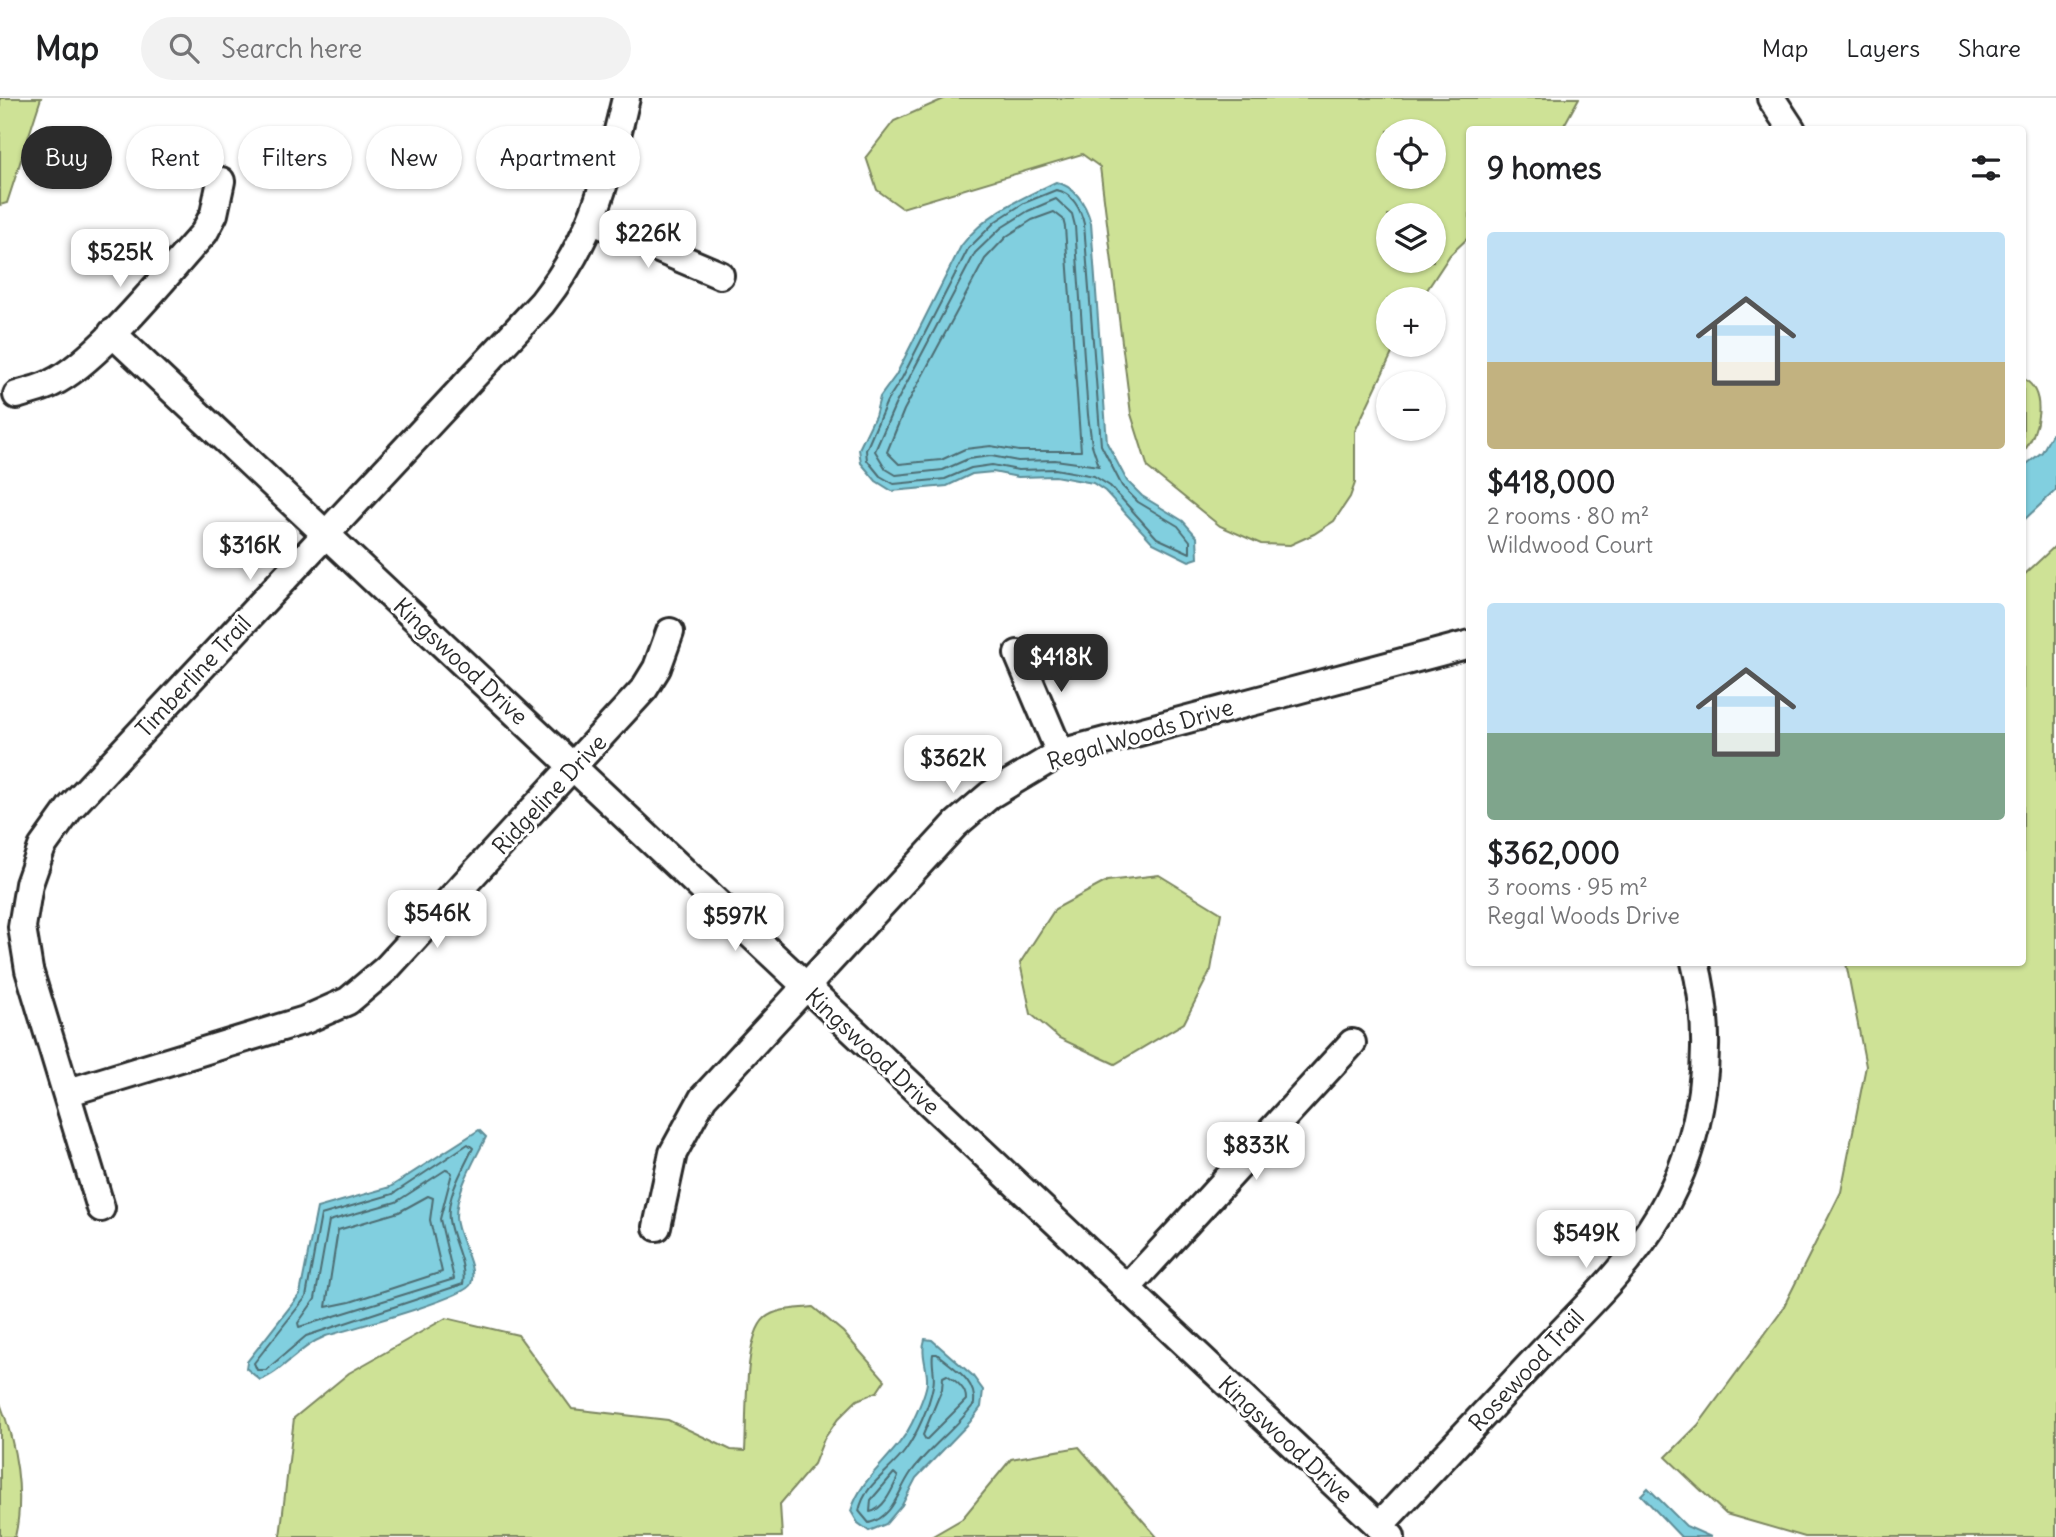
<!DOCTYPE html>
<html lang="en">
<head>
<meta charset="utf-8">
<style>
	body { margin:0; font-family:Delius,sans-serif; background:#f2f2f2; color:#202124; height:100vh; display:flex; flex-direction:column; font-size:26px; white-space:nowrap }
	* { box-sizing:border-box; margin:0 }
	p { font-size:23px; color:#757577 }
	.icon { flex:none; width:38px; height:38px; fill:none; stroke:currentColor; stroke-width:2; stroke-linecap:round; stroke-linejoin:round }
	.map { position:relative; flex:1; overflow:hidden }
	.sheet { position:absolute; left:1466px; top:28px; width:560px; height:840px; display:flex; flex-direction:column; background:#fff; border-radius:7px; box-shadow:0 2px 5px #0004 }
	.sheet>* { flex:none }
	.top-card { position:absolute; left:21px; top:28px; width:665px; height:63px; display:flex; gap:14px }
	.fabs { position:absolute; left:1376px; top:21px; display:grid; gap:14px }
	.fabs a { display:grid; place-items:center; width:70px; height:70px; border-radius:50%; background:#fff; box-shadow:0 2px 5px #0004; font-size:35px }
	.price { position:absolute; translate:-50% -60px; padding:0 16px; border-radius:14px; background:#fff; color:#222; font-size:23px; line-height:46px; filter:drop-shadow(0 2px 4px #0008) }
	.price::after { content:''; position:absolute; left:50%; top:42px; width:21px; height:16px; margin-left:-10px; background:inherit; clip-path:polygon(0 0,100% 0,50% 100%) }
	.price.selected { background:#2b2b2b; color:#fff }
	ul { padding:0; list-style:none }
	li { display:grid; align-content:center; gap:14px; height:371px; padding:0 21px }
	li span { display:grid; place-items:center; height:217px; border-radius:7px; color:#555 }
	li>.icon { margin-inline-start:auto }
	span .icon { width:126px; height:126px; fill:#fffc; stroke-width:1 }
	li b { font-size:30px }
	h2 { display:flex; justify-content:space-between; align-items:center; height:84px; padding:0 21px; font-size:30px }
	.tag { padding:0 24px; border-radius:32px; background:#fff; box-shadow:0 2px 5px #0004; font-size:24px; line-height:63px }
	.tag.selected { background:#2b2b2b; color:#fff }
	header { display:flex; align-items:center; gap:42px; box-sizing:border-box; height:98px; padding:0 35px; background:#fff; border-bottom:2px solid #e0e0e0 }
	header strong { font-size:33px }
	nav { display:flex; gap:38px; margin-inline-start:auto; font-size:24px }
	.search { width:490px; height:63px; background:#f2f2f2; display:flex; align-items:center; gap:18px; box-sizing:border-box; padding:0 24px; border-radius:38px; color:#757577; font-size:26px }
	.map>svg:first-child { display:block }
	.green { fill:#cee296; stroke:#7c8660; stroke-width:2; fill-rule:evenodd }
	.water { fill:#81cfdf; stroke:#5f8d97; stroke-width:2 }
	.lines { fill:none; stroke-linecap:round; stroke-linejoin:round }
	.shore { stroke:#4d6d73; stroke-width:2 }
	.minor-casing { stroke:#2b2b2b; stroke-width:32 }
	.minor { stroke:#fff; stroke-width:26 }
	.labels { text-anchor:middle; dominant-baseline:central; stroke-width:6; stroke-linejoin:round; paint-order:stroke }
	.street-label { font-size:23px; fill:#2b2b2b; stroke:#fff }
</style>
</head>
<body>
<header>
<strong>Map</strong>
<div class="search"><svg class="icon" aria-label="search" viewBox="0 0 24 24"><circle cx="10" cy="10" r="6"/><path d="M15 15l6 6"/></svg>Search here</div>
<nav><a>Map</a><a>Layers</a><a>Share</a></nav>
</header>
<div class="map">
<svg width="2056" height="1439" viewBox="0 0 2056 1439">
	<rect width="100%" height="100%" fill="#fff"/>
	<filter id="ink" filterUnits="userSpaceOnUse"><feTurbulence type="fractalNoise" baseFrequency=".0143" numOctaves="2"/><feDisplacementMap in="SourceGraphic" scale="14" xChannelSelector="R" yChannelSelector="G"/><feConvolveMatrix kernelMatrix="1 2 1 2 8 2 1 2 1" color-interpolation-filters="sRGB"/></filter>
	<g filter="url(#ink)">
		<g class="green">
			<path d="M0 0H41L7 105 0 107Z"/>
			<path d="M946 0H1579L1562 31 1470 32V138L1450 157 1421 201H1388V247H1396L1355 333V385L1350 399 1334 423 1314 436 1290 447 1261 446 1220 428 1148 370 1131 316 1100 69 1082 56 902 110 877 92 866 59 894 23ZM1388 33H1433V79H1388ZM1388 117H1433V163H1388Z"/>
			<path d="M2023 280C2048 295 2039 335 2023 354Z"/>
			<path d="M2056 447V1439H1805L1726 1416 1666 1359 1698 1327 1781 1214 1841 1094 1866 968 1846 865 2023 864V478Z"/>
			<path d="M1159 777 1221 815 1211 872 1184 925 1115 966 1059 940 1031 916 1020 865 1055 811 1107 783Z"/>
			<path d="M813 1209 843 1234 885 1282 877 1294 857 1302 838 1321 824 1341 814 1366 780 1406 782 1439H280L294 1320 349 1275 446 1220 518 1237 572 1311 668 1322 731 1352 745 1353C747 1324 743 1239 765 1220 777 1210 798 1211 813 1209Z"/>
			<path d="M0 1305C16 1346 25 1396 15 1439H0Z"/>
			<path d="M1079 1349 1157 1439H931L962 1421 1011 1361Z"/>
		</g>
		<g class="water">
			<path d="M1056 84C1076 89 1086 107 1091 125L1107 345 1127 383 1142 398 1183 423 1197 439 1198 460 1189 463 1153 445 1105 393 1093 385 1055 378 1018 379 993 374 972 376 947 388 892 393 876 383 861 365 859 351 875 318 880 299 896 277 961 148C986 115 1020 101 1056 84Z"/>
			<path d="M2056 335V392L2023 423V369L2042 354 2052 336Z"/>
			<path d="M479 1032 486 1039C475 1062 456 1092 456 1119 456 1139 478 1167 471 1186 466 1200 346 1232 326 1238 298 1249 282 1275 260 1282L246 1270 247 1264 300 1196 317 1110 390 1089Z"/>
			<path d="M925 1241 932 1242 972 1277 983 1292 981 1309 970 1324 916 1380 902 1407 886 1426 869 1433 858 1425 851 1413C862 1376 896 1359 912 1325 917 1314 926 1296 927 1284 928 1270 920 1255 925 1241Z"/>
			<path d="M1648 1390 1686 1428 1711 1439H1681L1641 1397Z"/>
		</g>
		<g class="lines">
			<g class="shore">
				<path d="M1056 92C1072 94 1081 112 1084 126L1101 347 1122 388 1138 404 1178 428 1190 443V455L1157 440 1110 388 1094 378 1055 371 1018 372 992 367 971 370 945 381 894 386 880 378 867 362 866 352 887 303 902 280 968 151 996 123 1024 105Z"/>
				<path d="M1056 101 1072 116 1075 128 1088 317 1092 347 1099 368 1055 362 1018 363 991 358 968 361 943 372 896 377 886 371 875 353 895 307 975 155 1001 130 1028 113Z"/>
				<path d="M1054 114 1063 121 1065 129 1081 353H1019L991 348 965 351 941 362 899 366 887 354 904 312 985 161 1007 138 1032 122Z"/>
				<path d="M468 1046 473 1050C463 1071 446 1099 449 1122 452 1143 467 1166 463 1186L306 1238 266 1272H257L254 1265 306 1199 321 1117 393 1096Z"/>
				<path d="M447 1071 452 1075 440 1121 454 1181 299 1229 298 1225 315 1201 329 1123 396 1104Z"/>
				<path d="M428 1098 433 1100 430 1122 442 1174 350 1204 326 1209 338 1132 399 1114Z"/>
				<path d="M933 1256H937C953 1270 977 1282 974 1306 956 1331 928 1350 910 1376 898 1394 893 1419 869 1425L859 1413C865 1385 889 1375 905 1353 917 1336 929 1309 933 1288 936 1278 931 1266 933 1256Z"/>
				<path d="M947 1277C956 1283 967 1291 966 1302L926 1342 923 1337 942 1291 943 1279Z"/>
				<path d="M894 1375 898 1379C892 1392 884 1411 870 1414L871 1402Z"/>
			</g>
			<g class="minor-casing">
				<g id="minor">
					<path d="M1771 0 1792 32"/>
					<path d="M593 123 720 177"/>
					<path d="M112 235 1391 1439"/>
					<path d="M17 297C28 293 41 291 52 285 98 263 167 175 204 135L214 116 221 83"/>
					<path d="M1018 556 1060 655"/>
					<path d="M69 994 305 922 348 903 386 871 644 591 657 570 670 534"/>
					<path d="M101 1110 29 872 22 829 29 786 42 749 70 710 542 205C595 137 606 82 626 0"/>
					<path d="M657 1129 673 1055 703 1000 956 726 990 697 1060 655 1470 546"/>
					<path d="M1126 1191 1352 945"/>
					<path d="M1379 1428C1430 1374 1481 1319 1532 1265 1576 1218 1627 1172 1660 1116 1704 1041 1716 948 1695 864"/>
				</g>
			</g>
			<use href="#minor" class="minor"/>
		</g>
	</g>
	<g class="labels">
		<g class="street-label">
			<text transform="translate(461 563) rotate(43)">Kingswood Drive</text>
			<text transform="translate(193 578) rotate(-47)">Timberline Trail</text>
			<text transform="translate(1140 636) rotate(-17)">Regal Woods Drive</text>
			<text transform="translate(549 696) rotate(-47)">Ridgeline Drive</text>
			<text transform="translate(873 953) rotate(43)">Kingswood Drive</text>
			<text transform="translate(1526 1272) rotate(-47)">Rosewood Trail</text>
			<text transform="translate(1286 1341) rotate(43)">Kingswood Drive</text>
		</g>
	</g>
</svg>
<div class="fabs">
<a><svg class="icon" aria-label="locate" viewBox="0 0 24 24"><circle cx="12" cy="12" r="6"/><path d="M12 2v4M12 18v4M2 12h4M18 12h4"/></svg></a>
<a><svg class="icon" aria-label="layers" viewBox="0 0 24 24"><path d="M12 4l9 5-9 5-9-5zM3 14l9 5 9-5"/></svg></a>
<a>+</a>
<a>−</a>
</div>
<b class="price" style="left:648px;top:172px">$226K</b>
<b class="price" style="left:120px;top:191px">$525K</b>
<b class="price" style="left:250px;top:484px">$316K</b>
<b class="price selected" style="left:1061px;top:596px">$418K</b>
<b class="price" style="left:953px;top:697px">$362K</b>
<b class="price" style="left:437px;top:852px">$546K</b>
<b class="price" style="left:735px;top:855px">$597K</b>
<b class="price" style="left:1256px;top:1084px">$833K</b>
<b class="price" style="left:1586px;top:1172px">$549K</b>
<div class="top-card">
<a class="tag selected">Buy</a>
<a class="tag">Rent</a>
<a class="tag">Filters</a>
<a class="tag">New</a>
<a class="tag">Apartment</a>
</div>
<section class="sheet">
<h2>9 homes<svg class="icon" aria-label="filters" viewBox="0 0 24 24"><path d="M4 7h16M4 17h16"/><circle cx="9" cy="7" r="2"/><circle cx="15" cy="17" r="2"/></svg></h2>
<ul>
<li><span style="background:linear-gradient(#bfe0f5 60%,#c2b280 0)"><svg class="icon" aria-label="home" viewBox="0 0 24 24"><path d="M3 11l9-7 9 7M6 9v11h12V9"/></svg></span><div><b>$418,000</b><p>2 rooms · 80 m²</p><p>Wildwood Court</p></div></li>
<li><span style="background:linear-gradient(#bfe0f5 60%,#7fa58c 0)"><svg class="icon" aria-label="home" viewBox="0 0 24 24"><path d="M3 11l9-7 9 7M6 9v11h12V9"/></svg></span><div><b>$362,000</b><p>3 rooms · 95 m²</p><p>Regal Woods Drive</p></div></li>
</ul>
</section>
</div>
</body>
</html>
